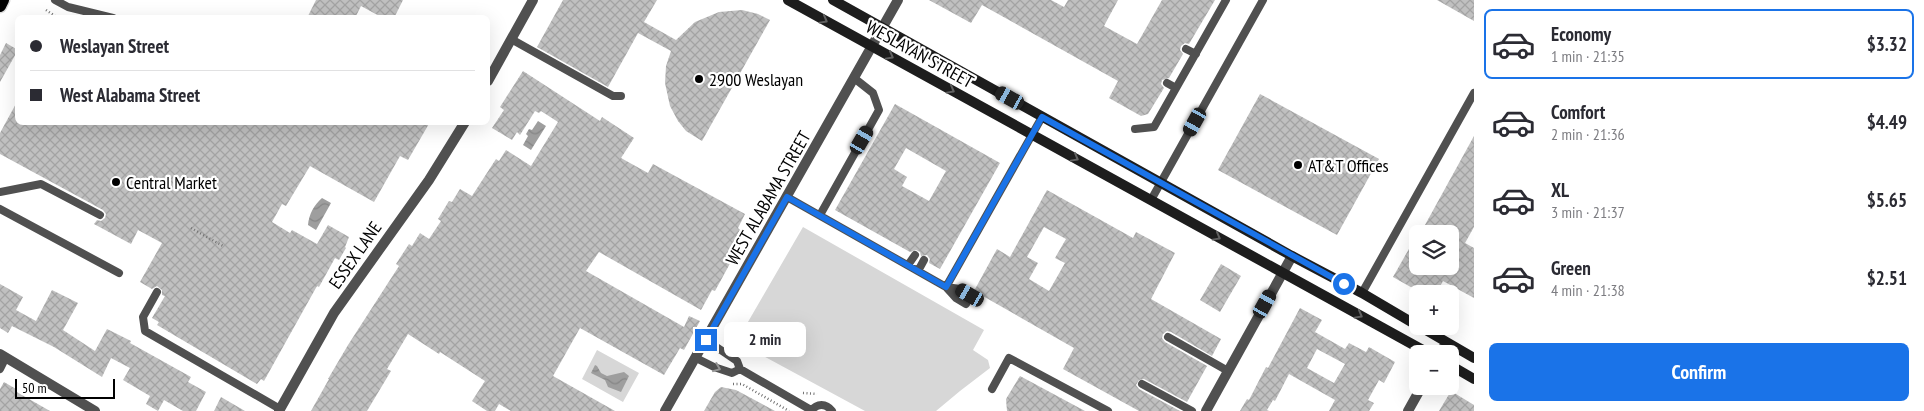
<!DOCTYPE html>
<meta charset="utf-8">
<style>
body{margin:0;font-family:"PT Sans Narrow",sans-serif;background:#f2f2f3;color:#2b2b33;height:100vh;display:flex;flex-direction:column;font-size:19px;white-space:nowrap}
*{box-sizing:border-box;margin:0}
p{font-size:16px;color:#7c7c81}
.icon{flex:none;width:28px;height:28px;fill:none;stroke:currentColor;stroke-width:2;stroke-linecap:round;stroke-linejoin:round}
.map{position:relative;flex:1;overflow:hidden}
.sheet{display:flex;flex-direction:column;background:#fff;width:450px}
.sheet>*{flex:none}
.banner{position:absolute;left:15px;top:15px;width:475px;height:110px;border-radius:8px;box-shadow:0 5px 20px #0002;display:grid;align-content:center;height:110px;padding:0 15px;background:#fff}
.controls{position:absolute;left:1409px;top:225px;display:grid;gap:10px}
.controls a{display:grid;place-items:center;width:50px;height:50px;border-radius:8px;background:#fff;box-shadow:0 5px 20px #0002;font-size:25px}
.scale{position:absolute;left:15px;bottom:12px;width:100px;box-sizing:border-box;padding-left:5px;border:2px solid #000;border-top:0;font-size:14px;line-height:18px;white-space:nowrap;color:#000;-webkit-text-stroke:4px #fff;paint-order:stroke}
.end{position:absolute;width:22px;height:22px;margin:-11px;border:6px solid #1a73e8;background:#fff;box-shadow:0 0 0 2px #fff}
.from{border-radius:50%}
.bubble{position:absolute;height:35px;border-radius:8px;background:#fff;box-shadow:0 5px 20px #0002;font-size:16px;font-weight:700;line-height:35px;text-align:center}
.car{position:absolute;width:15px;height:30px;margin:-15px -8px;border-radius:6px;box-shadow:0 0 4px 1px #0007;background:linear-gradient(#222 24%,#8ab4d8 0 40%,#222 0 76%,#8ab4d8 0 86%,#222 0)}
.banner b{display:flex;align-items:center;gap:18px;height:48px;font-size:19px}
.banner b+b{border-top:1px solid #e1e1e2}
.banner i{width:12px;height:12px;background:#2b2b33}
ul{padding:9px 0 0;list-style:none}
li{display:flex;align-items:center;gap:15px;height:70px;margin:0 10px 8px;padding:0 5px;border:2px solid transparent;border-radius:8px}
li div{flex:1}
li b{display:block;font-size:19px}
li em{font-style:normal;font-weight:700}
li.on{border-color:#1a73e8}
li>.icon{width:45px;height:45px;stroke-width:1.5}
.button{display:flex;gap:10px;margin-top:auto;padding:10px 15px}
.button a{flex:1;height:58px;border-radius:8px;background:#1a73e8;color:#fff;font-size:20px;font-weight:700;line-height:58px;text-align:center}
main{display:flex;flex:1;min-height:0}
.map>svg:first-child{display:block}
.park{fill:#d7d7d7}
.water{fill:url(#water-waves)}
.building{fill:url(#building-cross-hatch);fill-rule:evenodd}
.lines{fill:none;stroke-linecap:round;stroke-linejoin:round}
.primary-casing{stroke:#dbdbdb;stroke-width:15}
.path{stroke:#727272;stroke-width:2.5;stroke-dasharray:1 2.5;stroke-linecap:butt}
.service{stroke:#505050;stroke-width:8}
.minor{stroke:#505050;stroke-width:10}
.tertiary{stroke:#505050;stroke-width:10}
.secondary{stroke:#1d1d1d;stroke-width:10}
.primary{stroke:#000;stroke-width:12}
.oneway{stroke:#616161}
.oneway2{stroke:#969696}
.route{stroke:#1a73e8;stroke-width:6}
.poi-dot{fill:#000;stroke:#fff;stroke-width:2}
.labels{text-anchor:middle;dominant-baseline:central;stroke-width:4.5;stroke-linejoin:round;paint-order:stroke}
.street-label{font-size:18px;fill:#000;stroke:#fff}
.poi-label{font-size:18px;fill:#000;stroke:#fff;text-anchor:start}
</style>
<main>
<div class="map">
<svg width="1474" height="411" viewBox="0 0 1474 411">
<defs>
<pattern id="water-waves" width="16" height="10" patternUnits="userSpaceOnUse" patternTransform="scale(1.25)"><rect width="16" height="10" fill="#9e9e9e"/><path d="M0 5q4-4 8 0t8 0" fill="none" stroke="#868686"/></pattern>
<pattern id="building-cross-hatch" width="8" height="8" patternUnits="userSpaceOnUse" patternTransform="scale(1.25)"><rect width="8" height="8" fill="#c0c0c0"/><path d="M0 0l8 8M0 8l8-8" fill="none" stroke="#a3a3a3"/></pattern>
</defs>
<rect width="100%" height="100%" fill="#fff"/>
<path class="park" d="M803,227L984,330L973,350L988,360L990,368L960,391L936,411H865L745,346L741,334Z
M597,350L639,373L623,402L582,379Z"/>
<path class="water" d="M538,121L546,126L531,150L523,145L528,136L526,134L529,129L532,130Z
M322,198L331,203L316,230L308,225C309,214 314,205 322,198Z
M595,365L597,366L601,373L607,376L624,372L629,376L621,392L608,387L605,380L591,373Z"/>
<path class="building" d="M316,0H403L394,18H383L361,6L355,18H307Z
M563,0H657L644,22L676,40L695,22L719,12L742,10L758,14L770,20L702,141L686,131L678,121L670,106L665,83L666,66L671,51L638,33L608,87L537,47Z
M929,0H1051L1064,7L1068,0H1118L1104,26L1137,44L1162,0H1215L1189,44L1185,43L1181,46L1180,50L1183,54L1169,78L1162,80L1161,84L1164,88L1148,114L1141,116L1109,98L1118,81L982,5L971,23Z
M1437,0H1474V21Z
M6,43L18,50L0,82V55Z
M523,71L600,121L602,117L634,138L621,158L648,173L653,164L745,214L738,228L740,230L727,254L733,258L715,291L712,290L701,310L599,252L586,271L684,327L689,316L700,321L684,350L680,348L664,375L580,328L553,376L615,411H511L499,404L495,411H487L472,401L485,381L440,352L439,354L408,334L387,369L391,371L367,411H311L329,379H328L348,345L399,266L396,264L409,244L412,246L420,233L429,239L441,221L438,219L449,201L452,202L460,189L472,196L496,159L499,161L506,150L531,166L558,122L541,111L539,113L535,111L520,135L517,132L512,140L492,128L504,110L500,107Z
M1260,94L1379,159L1337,235L1218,170Z
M18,100V122H430L408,160L400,156L374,202L310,166L286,206L282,204L272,222L290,233L292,230L317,244L328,225L349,237L345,247L346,248L339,260L335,258L319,287L317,286L264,381L261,379L257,384L157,325L159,322L152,318L165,296L162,295V290L157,286L152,289L140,282L162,243L138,230L131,244L94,224L97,220L101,221L105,218L106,214L103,210L0,154V133Z
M895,104L1000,163L940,269L929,263L930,259L927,255L921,256L920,252L916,250L910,252L835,210ZM906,148L946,171L929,201L902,186L907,177L894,169Z
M1474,136V227L1465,243L1474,248V298L1443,281L1436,294H1423L1393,277L1418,233V266H1450V234H1420Z
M1047,190L1133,238L1136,232L1175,253L1151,299L1221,339L1212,356L1171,332L1167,331L1163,334L1162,338L1165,342L1207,366L1187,402L1144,379L1139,380L1136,385L1139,389L1180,411H1139L1063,369L1074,348L974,291L997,249L1010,257ZM1044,227L1066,239L1055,258L1065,263L1049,291L1029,279L1038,263L1027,257Z
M1221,264L1241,276L1220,312L1200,300Z
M0,284L23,297L16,310L36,321L52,290L78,303L63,330L95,351L107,329L131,341L130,343L191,377L188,382L206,392L196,411H183L164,400L158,411L146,404L150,396L123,380L130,368L111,358L102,377L54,347L12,326L8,333L0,328Z
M1300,308L1322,320L1315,332L1345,349L1349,343L1366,352L1369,347L1395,362L1384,383L1379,380L1368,400L1374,403L1369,411H1329L1335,400L1289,374L1275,401L1273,400L1267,410L1269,411H1240L1247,399L1249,400L1266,367L1268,368ZM1317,349L1345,364L1334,383L1307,368Z
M1020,376L1085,411H1007L1006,399Z
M4,382L16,389L15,391L50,411H0V389Z
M721,387L736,390L775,411H704L715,392Z
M1451,391L1474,405V411H1439Z
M221,397L245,411H214Z"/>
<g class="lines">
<g class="primary-casing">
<path id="primary" d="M0,6L3,0"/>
</g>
<path class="path" d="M46,10L58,18
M191,228L223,246
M733,384H742L789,411
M803,393L817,394"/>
<path class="service" d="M55,0L68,7L113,18
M511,39L613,96H621
M1186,49L1196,54
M1167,83L1176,88
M1135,129L1154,127L1226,0
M0,192L41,184L100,215
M787,197L946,287L960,289L970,295
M1151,200L1263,0
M0,209L119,273
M820,215L879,110L873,93L854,78
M908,265L915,255
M918,271L924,260
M946,287L1042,117
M946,287L956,298L966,304
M157,292L143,317L145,331L280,409
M1362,293L1474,93
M1168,337L1228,371
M706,340L737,361L740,369L811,410
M696,358L714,367L732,373L740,369
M0,369L6,357
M1142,384L1192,411
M992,389L1009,358L1108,411
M811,411C817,403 826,403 832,411"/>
<path class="minor" d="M488,81L533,0
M1440,354L1446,343
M279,411L334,313L429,180L465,122
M1206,411L1292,256
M1408,411L1422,386"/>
<path class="tertiary" d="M0,354L95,411
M665,411L898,0"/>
<path class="secondary" d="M788,0L1430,354
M833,0L1292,256L1362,293L1418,326
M1419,326L1474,358
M1450,365L1474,379"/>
<use href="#primary" class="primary"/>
</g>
<defs><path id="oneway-chevron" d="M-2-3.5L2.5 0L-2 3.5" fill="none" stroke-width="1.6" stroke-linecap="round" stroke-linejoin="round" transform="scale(1.25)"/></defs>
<g class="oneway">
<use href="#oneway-chevron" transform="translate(824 20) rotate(29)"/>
<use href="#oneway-chevron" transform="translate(890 56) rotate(29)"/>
<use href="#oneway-chevron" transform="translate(951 90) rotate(29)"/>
<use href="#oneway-chevron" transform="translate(1075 158) rotate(29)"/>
<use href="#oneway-chevron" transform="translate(1217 237) rotate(29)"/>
<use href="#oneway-chevron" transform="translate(1359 315) rotate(29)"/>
</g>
<use class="oneway2" href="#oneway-chevron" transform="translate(717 368) rotate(22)"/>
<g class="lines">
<path class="route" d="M706,340L787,197L946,287L1042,117L1344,284"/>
</g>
<g class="poi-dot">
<circle cx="699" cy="79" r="5"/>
<circle cx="1298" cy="165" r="5"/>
<circle cx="116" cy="182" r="5"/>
</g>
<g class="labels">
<g class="street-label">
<text transform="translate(920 54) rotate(29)">WESLAYAN STREET</text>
<text transform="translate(768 198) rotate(-60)">WEST ALABAMA STREET</text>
<text transform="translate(355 255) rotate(-55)">ESSEX LANE</text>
</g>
<g class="poi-label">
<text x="709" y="79">2900 Weslayan</text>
<text x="1308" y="165">AT&amp;T Offices</text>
<text x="126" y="182">Central Market</text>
</g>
</g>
</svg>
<div class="controls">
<a><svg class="icon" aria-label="layers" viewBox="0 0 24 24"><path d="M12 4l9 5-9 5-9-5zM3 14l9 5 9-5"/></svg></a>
<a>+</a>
<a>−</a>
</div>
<div class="scale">50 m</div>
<i class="end from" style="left:1344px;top:284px"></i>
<i class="end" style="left:706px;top:340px"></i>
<div class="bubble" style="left:724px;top:322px;width:82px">2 min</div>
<i class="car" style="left:1010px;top:98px;rotate:299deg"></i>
<i class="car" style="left:1195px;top:122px;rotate:209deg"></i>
<i class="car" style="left:862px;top:140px;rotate:30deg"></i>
<i class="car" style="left:970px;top:295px;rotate:300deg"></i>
<i class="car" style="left:1265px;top:304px;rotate:29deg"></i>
<div class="banner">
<b><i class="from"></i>Weslayan Street</b>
<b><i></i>West Alabama Street</b>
</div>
</div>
<section class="sheet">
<ul>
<li class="on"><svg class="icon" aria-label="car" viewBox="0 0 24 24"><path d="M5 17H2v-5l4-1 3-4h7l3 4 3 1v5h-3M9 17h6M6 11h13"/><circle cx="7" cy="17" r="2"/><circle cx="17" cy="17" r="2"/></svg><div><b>Economy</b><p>1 min · 21:35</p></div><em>$3.32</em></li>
<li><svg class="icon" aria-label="car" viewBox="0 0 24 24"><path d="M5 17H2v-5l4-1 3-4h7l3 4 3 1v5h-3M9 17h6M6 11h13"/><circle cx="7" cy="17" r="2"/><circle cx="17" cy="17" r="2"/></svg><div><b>Comfort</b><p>2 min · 21:36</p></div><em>$4.49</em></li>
<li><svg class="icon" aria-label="car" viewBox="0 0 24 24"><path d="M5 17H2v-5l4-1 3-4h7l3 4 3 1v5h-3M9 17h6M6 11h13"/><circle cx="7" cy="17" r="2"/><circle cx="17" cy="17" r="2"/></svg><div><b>XL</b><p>3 min · 21:37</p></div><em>$5.65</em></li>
<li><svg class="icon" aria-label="car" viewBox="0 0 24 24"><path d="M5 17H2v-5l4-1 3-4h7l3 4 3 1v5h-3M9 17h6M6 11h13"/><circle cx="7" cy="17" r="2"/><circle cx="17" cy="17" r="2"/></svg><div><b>Green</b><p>4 min · 21:38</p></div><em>$2.51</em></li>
</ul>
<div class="button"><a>Confirm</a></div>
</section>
</main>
